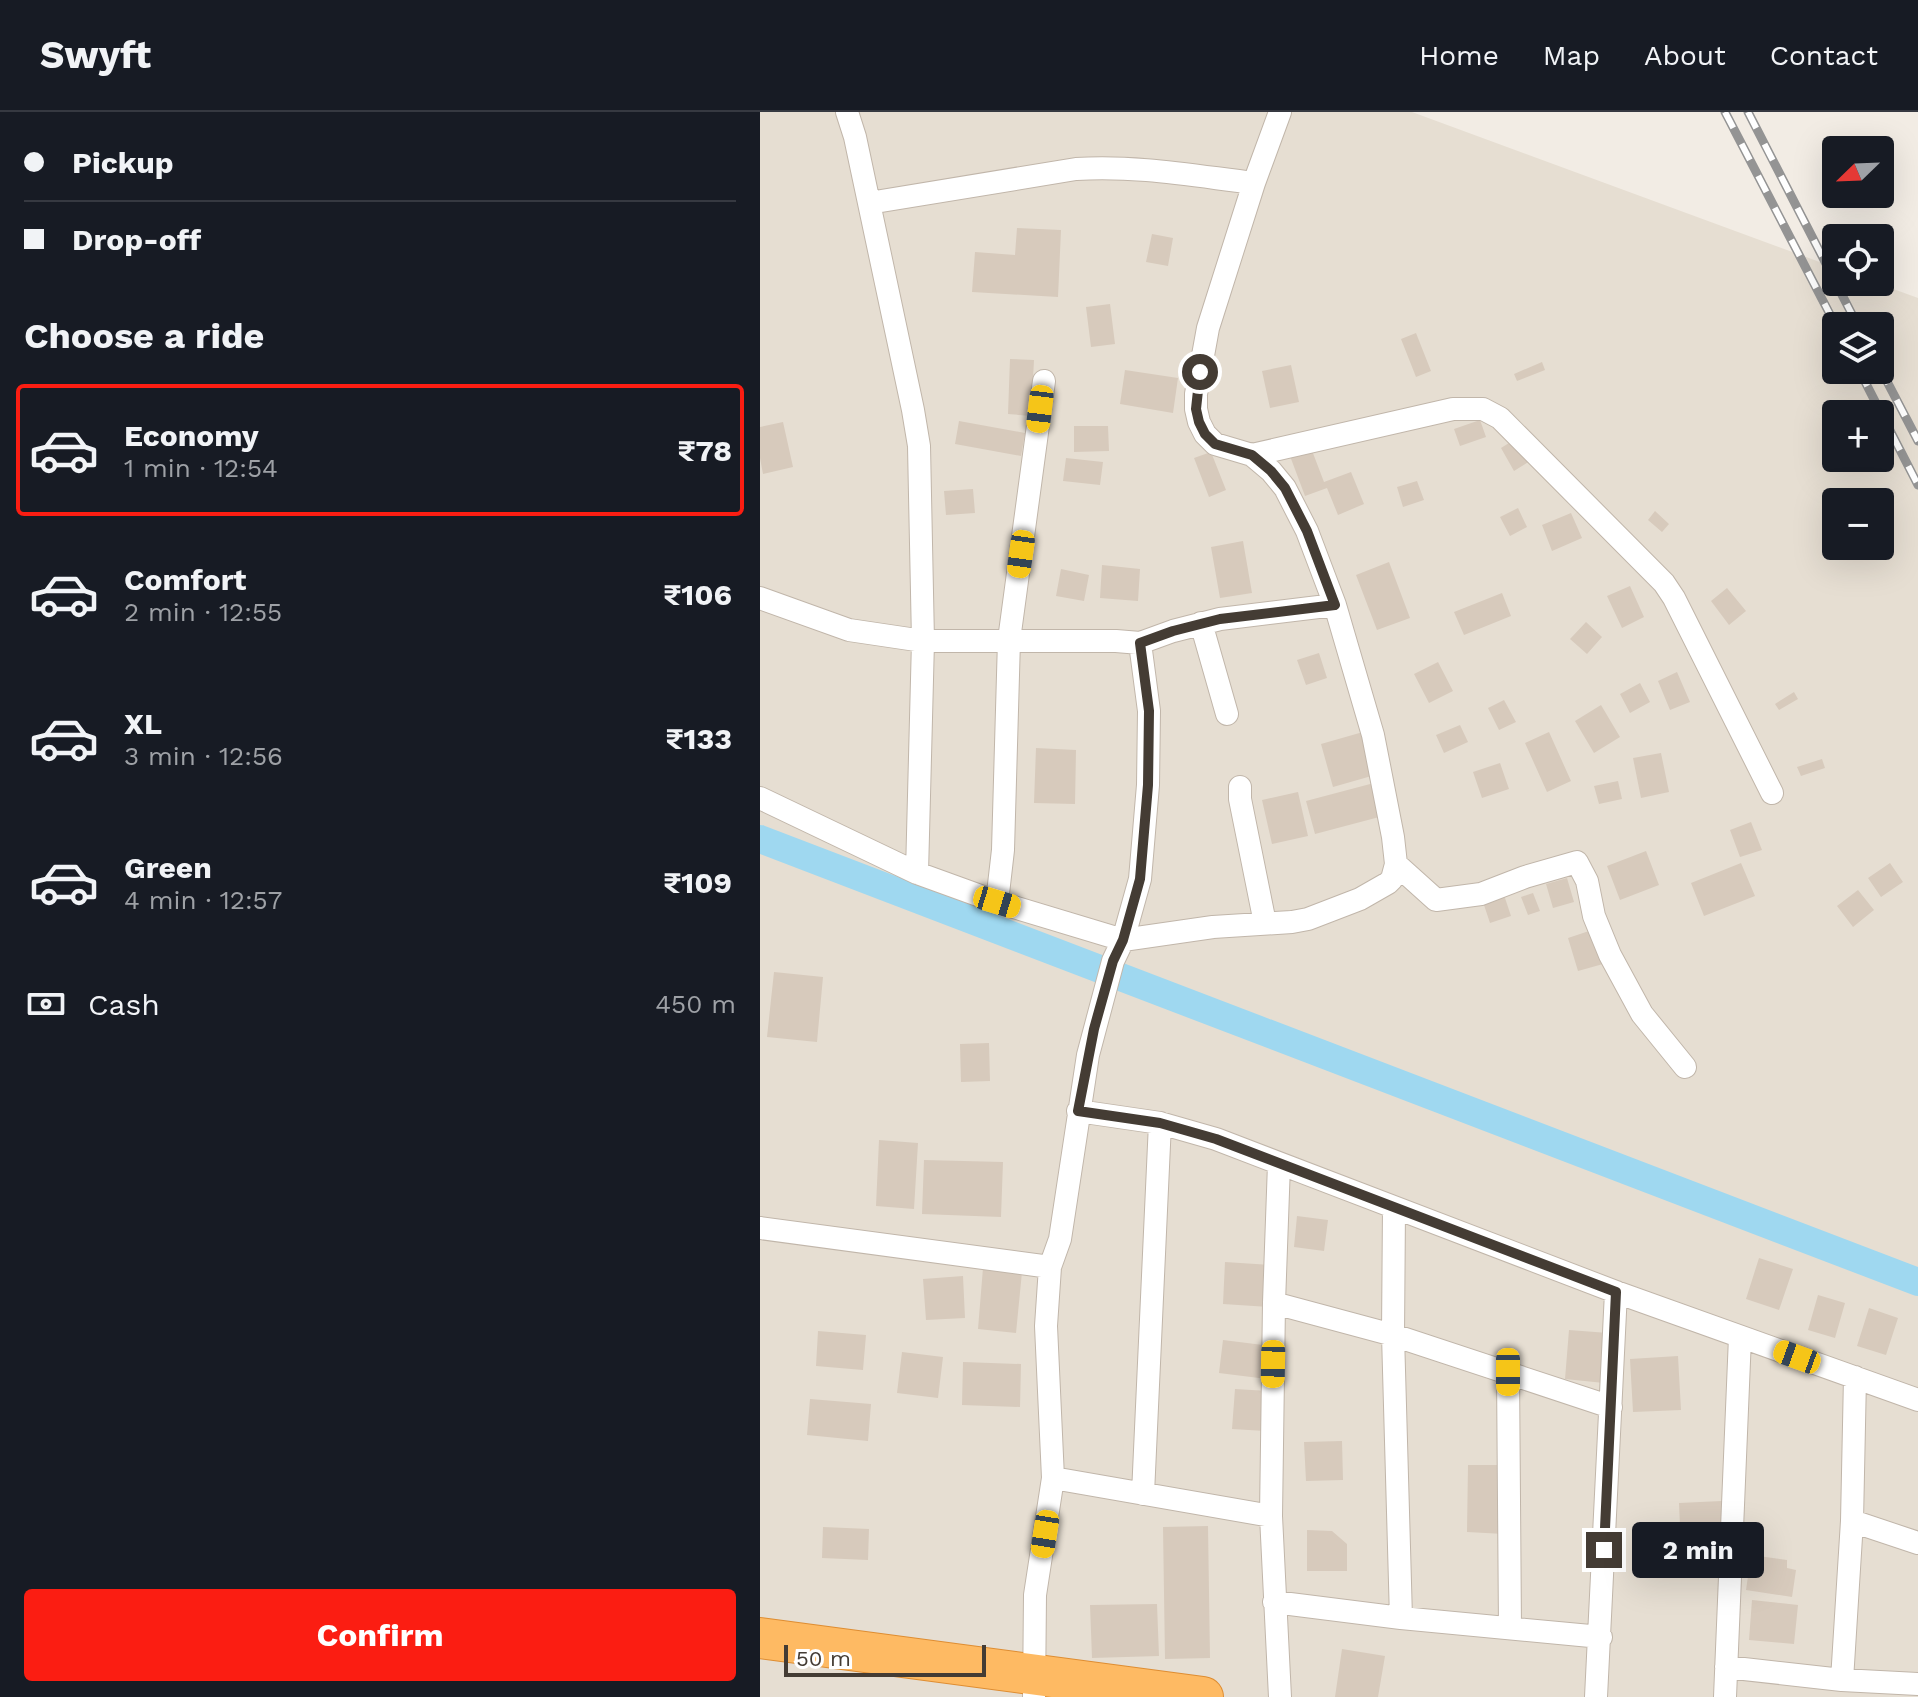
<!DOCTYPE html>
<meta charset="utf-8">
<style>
body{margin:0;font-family:"Work Sans",sans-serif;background:#242831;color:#f1f3f6;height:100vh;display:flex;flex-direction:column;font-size:30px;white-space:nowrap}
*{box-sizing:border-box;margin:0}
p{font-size:26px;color:#9ea1a6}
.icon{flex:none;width:44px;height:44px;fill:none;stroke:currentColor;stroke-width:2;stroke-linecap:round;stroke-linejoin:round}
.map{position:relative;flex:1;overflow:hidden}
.panel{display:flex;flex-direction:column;background:#171b24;width:760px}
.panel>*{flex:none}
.hud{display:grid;align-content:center;height:176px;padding:0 24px;background:#171b24}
.needle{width:52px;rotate:247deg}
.controls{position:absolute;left:1062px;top:24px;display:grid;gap:16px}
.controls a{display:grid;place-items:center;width:72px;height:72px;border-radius:8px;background:#171b24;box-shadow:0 8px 32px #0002;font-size:40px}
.scale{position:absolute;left:24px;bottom:20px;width:202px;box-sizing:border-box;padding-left:8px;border:4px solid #443c34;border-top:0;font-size:22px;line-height:28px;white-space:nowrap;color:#443c34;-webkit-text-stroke:6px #fff;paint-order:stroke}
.end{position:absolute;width:36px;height:36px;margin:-18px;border:10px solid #443c34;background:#fff;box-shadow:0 0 0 4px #fff}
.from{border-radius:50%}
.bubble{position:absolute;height:56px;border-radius:8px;background:#171b24;box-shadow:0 8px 32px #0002;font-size:26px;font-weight:700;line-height:56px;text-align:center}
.car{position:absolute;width:24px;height:48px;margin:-24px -12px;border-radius:10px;box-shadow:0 0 6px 2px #0007;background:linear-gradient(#f5c518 24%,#345 0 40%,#f5c518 0 76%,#345 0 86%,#f5c518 0)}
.hud b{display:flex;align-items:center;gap:28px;height:76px;font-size:30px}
.hud b+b{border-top:2px solid #363941}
.hud i{width:20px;height:20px;background:#f1f3f6}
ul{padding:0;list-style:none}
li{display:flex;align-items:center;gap:24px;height:132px;margin:0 16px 12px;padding:0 8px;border:4px solid transparent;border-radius:8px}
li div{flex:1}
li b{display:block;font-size:30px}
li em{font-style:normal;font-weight:700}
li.current{border-color:#fb1d12}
li>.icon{width:72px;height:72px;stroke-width:1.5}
h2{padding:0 24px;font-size:36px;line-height:96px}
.pay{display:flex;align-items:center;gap:20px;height:88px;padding:0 24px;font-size:30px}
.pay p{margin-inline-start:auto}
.primary-button{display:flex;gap:16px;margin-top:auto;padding:16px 24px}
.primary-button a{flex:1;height:92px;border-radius:8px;background:#fb1d12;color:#fff;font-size:32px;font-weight:700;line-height:92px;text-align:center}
header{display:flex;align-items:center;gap:48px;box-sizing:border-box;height:112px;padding:0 40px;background:#171b24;border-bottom:2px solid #363941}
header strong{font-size:38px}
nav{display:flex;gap:44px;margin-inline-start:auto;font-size:28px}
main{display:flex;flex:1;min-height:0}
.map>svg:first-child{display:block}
.residential{fill:#e6ded2;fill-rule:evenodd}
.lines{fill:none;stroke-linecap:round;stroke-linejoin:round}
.canal{stroke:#9fd8f0;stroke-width:28}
.building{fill:#d7cabc}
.street-casing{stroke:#c1b6aa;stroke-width:24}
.highway-casing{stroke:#de8d32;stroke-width:42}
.street{stroke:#fff;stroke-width:22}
.highway{stroke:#feba63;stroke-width:40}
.rail-casing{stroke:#949494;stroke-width:9}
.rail{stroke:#fff;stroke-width:6;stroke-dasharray:18;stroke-linecap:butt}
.route{stroke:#443c34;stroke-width:10}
</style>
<header>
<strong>Swyft</strong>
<nav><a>Home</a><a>Map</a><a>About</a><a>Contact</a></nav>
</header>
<main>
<section class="panel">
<div class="hud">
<b><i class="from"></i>Pickup</b>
<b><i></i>Drop-off</b>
</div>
<h2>Choose a ride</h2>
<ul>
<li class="current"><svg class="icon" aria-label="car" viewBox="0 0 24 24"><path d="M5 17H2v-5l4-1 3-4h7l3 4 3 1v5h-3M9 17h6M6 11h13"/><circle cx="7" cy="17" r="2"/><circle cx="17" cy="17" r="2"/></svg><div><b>Economy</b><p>1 min · 12:54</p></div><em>₹78</em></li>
<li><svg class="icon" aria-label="car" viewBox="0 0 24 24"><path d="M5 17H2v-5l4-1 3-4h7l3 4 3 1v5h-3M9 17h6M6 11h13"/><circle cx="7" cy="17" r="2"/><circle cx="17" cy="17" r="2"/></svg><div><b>Comfort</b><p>2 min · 12:55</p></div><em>₹106</em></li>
<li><svg class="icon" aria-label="car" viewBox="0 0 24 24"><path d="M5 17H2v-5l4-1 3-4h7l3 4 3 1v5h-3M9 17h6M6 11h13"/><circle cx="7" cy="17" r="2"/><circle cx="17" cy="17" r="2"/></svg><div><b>XL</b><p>3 min · 12:56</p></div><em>₹133</em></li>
<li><svg class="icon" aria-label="car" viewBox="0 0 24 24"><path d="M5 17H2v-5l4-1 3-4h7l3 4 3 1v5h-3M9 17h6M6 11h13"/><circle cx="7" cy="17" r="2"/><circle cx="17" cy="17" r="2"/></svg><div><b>Green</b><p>4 min · 12:57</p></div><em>₹109</em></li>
</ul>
<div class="pay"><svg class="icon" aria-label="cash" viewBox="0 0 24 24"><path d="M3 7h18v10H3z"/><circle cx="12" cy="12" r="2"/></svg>Cash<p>450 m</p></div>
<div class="primary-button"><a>Confirm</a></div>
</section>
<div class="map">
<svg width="1158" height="1585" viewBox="0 0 1158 1585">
<rect width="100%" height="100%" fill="#f2ece4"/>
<path class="residential" d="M0,0H652L1076,156V170H1114L1158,186V1585H0ZM1076,214H1120V258H1076ZM1076,302H1120V346H1076ZM1076,390H1120V434H1076Z"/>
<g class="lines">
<path class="canal" d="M0,727L1158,1170"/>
</g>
<path class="building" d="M257,116L301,118L298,185L212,180L215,140L255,143Z
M392,122L413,126L408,154L386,150Z
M350,192L355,232L331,235L326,195Z
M656,221L671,259L656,265L641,227Z
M250,247L274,248L271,304L248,302Z
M782,250L785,258L757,269L754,262Z
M531,253L539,290L510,296L502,259Z
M365,258L418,266L413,301L360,292Z
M720,308L726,325L700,334L694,317Z
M199,309L265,321L261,344L195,332Z
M23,310L33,355L3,362L0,346V315Z
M314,314H348L349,339L314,340Z
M757,326L770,349L754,359L741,336Z
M551,336L564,370L591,360L604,392L578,403L567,376L545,384L530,344Z
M451,340L466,378L449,385L434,346Z
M306,346L343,350L340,373L303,369Z
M657,369L664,388L643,395L637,375Z
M213,377L215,401L186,403L184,379Z
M758,396L767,415L750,424L740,405Z
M895,399L909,412L902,420L888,408Z
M811,401L822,426L792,439L782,413Z
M483,429L492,481L460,486L451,435Z
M629,450L650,506L617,518L596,463Z
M342,453L380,457L378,489L340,486Z
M301,457L329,463L324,489L296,484Z
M870,474L884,505L862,516L847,484Z
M967,476L986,499L969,513L951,489Z
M742,481L751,504L704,523L694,500Z
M826,510L842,525L827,542L810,527Z
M559,541L567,566L546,573L537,548Z
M678,550L693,579L669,591L654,562Z
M917,560L930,590L910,598L898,569Z
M880,571L890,590L870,601L860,582Z
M1034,580L1038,587L1019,598L1015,592Z
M744,588L756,610L739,618L728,596Z
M841,593L860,625L834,641L815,609Z
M700,613L708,630L684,641L676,623Z
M603,620L615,663L573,675L561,632Z
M789,620L811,669L787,680L765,631Z
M276,636L316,638L315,692L274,691Z
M901,641L909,680L881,686L873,646Z
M1062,647L1065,656L1041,664L1037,655Z
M740,651L749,677L722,686L713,660Z
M858,669L862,687L839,692L834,674Z
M614,671L623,704L555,722L546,689Z
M538,680L548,724L512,732L502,688Z
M991,710L1002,738L980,745L970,718Z
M886,739L899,773L860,788L847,754Z
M981,751L995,784L944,804L931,771Z
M1130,751L1143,770L1121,785L1108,766Z
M807,766L814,790L793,796L786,772Z
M1098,778L1114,798L1093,815L1077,794Z
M773,781L780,799L768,803L761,785Z
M744,783L751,804L730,811L723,790Z
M832,818L843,852L818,859L808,826Z
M14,860L63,865L57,930L7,925Z
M229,931L230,969L201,970L200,932Z
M119,1028L158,1031L154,1097L116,1094Z
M164,1048L243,1050L241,1105L162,1102Z
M537,1104L568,1108L564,1139L534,1135Z
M999,1146L1033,1157L1019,1198L986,1187Z
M465,1150L511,1153L509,1195L463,1192Z
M223,1156L262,1160L256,1221L218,1217Z
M203,1164L205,1206L166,1208L163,1167Z
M1058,1183L1085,1191L1075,1226L1048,1218Z
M1109,1196L1138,1206L1126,1243L1097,1234Z
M809,1218L848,1221L844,1271L805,1267Z
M58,1219L106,1223L103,1258L56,1254Z
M463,1228L511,1234L507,1267L459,1261Z
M142,1240L183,1245L178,1286L137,1281Z
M918,1244L921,1298L873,1300L870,1247Z
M203,1250L261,1252L260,1295L202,1293Z
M475,1277L508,1279L506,1319L472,1317Z
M50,1287L111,1292L108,1329L47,1323Z
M582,1329L583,1368L546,1369L544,1330Z
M708,1353H745L744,1422L707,1420Z
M962,1389L963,1434L931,1435V1414H920L919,1391Z
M448,1414L450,1546L405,1547L403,1415Z
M63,1415L109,1417L108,1448L62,1446Z
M547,1418L572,1419L587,1432V1459H547Z
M991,1443L1027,1448V1456L1036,1458L1032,1485L986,1478Z
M992,1488L1038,1493L1034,1532L989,1528Z
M397,1492L399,1544L332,1546L330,1493Z
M582,1537L625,1544L618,1585H575Z"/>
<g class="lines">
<g class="street-casing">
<path id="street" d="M87,0L95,25L109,91L153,298L159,334L163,529L157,761
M109,91L316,57C376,53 435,64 494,71
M492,343L693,297H723L740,306L904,471L914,486L1012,681
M0,486L89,518L163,529H356L380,531L389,599L388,673L380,767L363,828L353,849L328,943L300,1127L290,1155L286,1214L293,1366L275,1483L274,1585
M441,511L467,602
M380,531L413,519L460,507L575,493
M480,675V687L505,811
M0,686L157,761L237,790L363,828L453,815L532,810L548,807L600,787L628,771L632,767L636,752L633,725L613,623L575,493L547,419L525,376L511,359L492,343L455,332L445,322L439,310L436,297V282L448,216L494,71L520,0
M636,752L676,788L721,782L765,765L817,750L827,769L834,804L850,843L882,902L925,955
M237,790L243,738L249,528L284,269
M318,999L400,1011L456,1027L856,1180L1158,1288
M519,1052L514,1191L511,1404L520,1585
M634,1096L633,1223L641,1506
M0,1116L290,1155
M514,1191L633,1223L851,1295
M748,1260L750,1516
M293,1366L511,1404
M383,1382L400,1011
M1092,1409L1158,1431
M514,1490L641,1506L841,1525
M966,1555L1082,1568L1158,1572
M1082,1568L1092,1409L1095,1265
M836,1585L856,1180
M965,1585L980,1225"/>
</g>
<g class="highway-casing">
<path id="highway" d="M0,1526L443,1585"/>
</g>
<use href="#street" class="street"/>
<use href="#highway" class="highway"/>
<g class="rail-casing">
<path id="rail" d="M965,0L1076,214
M988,0L1098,214
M1120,256L1158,329
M1099,258L1158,373"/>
</g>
<use href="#rail" class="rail"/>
</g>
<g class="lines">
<path class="route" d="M440,260L436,297L439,310L445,322L455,332L492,343L511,359L525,376L547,419L575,493L460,507L413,519L380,531L389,599L388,673L380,767L363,828L353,849L334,917L318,999L400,1011L456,1027L856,1180L844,1438"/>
</g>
</svg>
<div class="controls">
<a><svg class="needle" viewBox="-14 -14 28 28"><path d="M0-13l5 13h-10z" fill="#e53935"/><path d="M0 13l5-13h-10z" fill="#9ea1a6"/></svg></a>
<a><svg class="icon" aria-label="locate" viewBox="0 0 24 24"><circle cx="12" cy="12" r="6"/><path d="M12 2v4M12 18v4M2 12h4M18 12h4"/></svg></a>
<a><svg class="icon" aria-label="layers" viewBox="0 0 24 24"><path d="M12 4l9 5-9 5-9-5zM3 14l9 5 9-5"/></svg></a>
<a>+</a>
<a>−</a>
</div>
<div class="scale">50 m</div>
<i class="end from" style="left:440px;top:260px"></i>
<i class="end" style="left:844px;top:1438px"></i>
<div class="bubble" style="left:872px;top:1410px;width:132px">2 min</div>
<i class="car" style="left:280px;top:297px;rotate:187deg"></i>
<i class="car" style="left:261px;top:442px;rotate:188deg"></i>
<i class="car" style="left:237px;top:790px;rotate:107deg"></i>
<i class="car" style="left:1037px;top:1245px;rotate:290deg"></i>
<i class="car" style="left:513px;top:1252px;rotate:181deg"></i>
<i class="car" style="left:748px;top:1260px;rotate:180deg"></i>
<i class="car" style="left:285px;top:1422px;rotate:189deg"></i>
</div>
</main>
